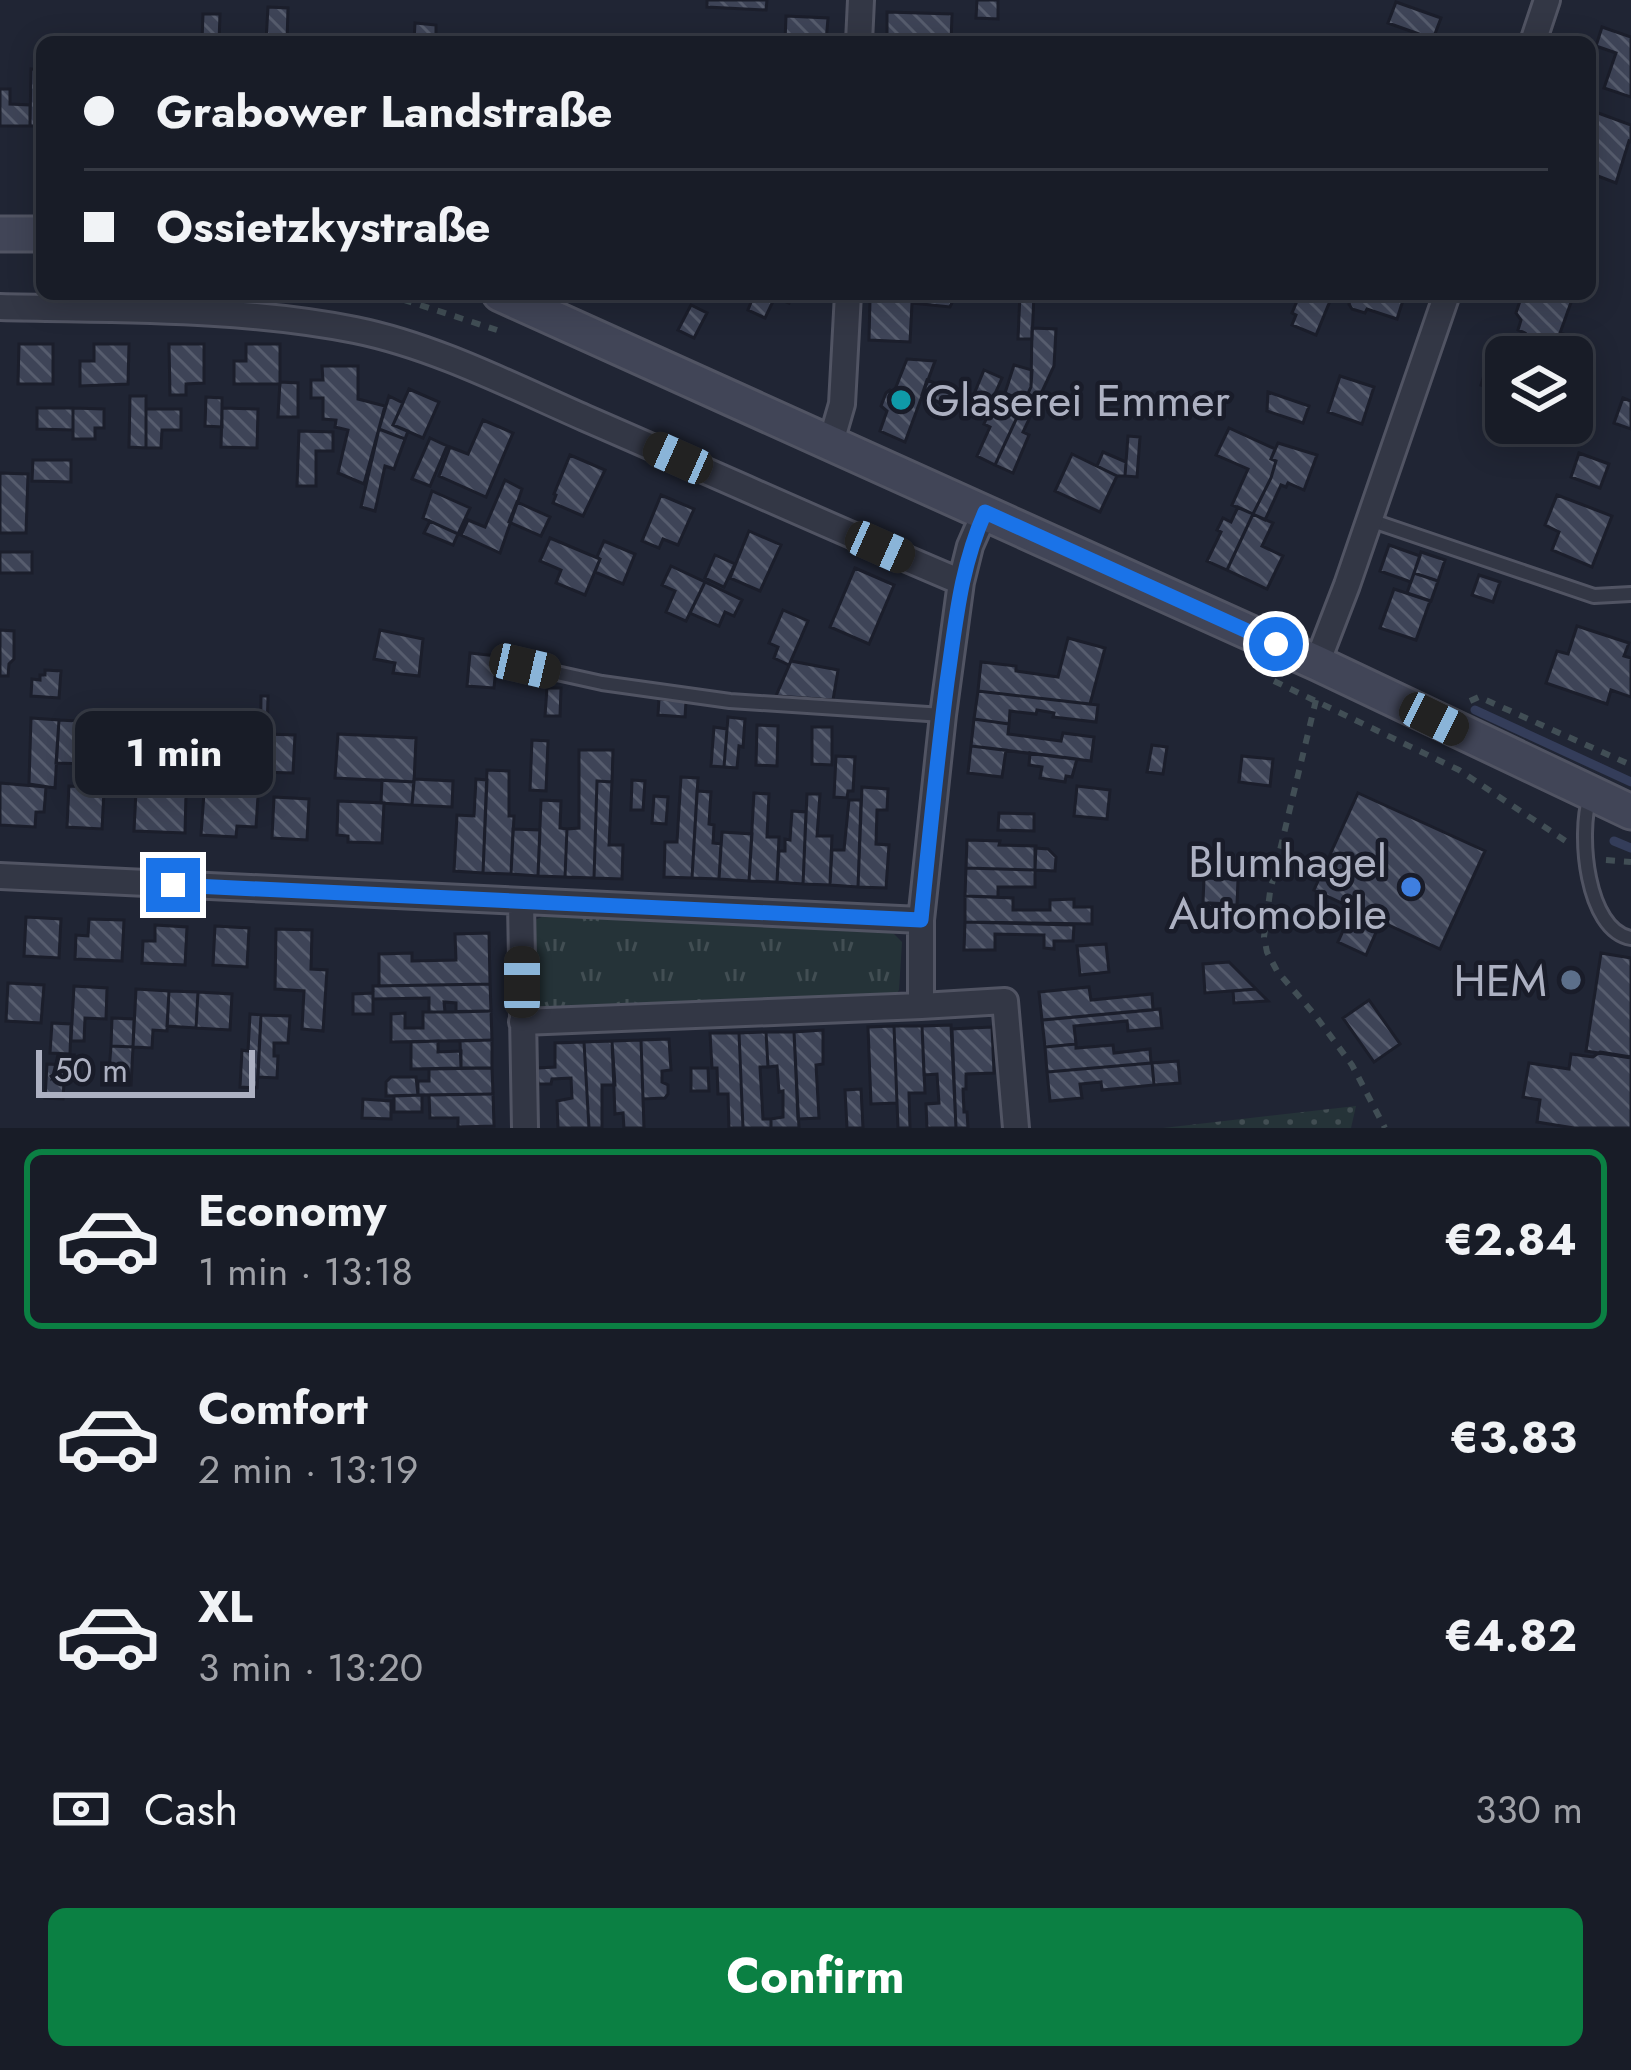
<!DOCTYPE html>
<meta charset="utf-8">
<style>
body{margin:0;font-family:Jost,sans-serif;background:#252933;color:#f1f3f6;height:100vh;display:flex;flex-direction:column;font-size:45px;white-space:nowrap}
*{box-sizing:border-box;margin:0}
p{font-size:39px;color:#9fa1a7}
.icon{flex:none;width:66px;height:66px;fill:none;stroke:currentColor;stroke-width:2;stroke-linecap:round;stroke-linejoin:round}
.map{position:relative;height:1128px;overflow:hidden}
.drawer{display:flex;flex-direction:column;background:#181c27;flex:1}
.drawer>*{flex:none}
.hud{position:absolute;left:36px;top:36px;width:1560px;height:264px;border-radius:18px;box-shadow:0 6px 30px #0003,0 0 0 3px #363a44;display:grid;align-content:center;height:264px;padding:0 48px;background:#181c27}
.buttons{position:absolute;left:1485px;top:336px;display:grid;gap:24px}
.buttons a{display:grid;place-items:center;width:108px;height:108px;border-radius:18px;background:#181c27;box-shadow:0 6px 30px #0003,0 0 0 3px #363a44;font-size:60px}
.scale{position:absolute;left:36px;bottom:30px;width:219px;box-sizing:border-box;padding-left:12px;border:6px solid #adb1c2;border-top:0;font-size:33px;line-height:42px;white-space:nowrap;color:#adb1c2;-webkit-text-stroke:9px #191c29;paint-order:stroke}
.end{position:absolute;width:54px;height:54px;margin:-27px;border:15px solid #1a73e8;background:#fff;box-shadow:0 0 0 6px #fff}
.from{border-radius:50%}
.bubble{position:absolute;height:84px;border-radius:18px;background:#181c27;box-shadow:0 6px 30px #0003,0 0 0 3px #363a44;font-size:39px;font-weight:700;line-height:84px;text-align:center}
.car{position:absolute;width:36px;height:72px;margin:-36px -18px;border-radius:15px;box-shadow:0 0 9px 3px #0007;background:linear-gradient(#222 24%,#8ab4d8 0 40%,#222 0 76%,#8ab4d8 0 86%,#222 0)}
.hud b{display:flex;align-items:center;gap:42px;height:114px;font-size:45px}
.hud b+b{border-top:3px solid #363a44}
.hud i{width:30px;height:30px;background:#f1f3f6}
ul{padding:21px 0 0;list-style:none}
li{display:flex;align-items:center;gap:36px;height:180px;margin:0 24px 18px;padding:0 24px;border:6px solid transparent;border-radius:18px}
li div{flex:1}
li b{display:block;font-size:45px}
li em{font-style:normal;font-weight:700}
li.selected{border-color:#0b8043}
li>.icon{width:108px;height:108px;stroke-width:1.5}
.pay{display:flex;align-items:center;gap:30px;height:132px;padding:0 48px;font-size:45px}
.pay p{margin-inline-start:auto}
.action{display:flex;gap:24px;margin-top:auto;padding:24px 48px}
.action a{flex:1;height:138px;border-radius:18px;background:#0b8043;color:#fff;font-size:48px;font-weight:700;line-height:138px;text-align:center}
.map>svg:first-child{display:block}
.park{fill:url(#park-tufts)}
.garden{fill:url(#garden-dots)}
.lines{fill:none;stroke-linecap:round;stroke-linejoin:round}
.stream{stroke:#343d5a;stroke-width:9}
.building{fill:url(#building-back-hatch);stroke:#1b1e2b;stroke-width:3}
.lane-casing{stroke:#515463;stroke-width:18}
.street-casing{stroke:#515463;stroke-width:30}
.secondary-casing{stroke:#515463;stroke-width:39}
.path{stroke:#414e55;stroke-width:6;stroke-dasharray:9 9;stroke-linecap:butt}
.lane{stroke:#333745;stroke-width:12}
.street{stroke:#333745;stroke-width:24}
.secondary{stroke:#414557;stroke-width:33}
.route{stroke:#1a73e8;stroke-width:15}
.culture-dot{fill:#0f9aa8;stroke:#191c29;stroke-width:4.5}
.shop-dot{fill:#3f7fe0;stroke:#191c29;stroke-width:4.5}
.service-dot{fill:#5c6f8a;stroke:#191c29;stroke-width:4.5}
.labels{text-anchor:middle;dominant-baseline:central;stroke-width:9;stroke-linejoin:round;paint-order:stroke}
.poi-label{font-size:45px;fill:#adb1c2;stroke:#191c29;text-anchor:end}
</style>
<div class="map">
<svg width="1631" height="1128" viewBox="0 0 1631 1128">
<defs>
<pattern id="park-tufts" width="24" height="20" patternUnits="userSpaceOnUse" patternTransform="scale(3)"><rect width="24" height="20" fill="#253338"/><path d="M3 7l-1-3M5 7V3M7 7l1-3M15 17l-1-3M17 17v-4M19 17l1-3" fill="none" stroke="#424e53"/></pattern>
<pattern id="garden-dots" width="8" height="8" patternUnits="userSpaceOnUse" patternTransform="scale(3)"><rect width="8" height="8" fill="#253338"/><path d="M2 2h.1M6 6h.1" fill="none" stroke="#424e53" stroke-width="1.8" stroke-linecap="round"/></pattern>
<pattern id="building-back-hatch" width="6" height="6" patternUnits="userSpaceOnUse" patternTransform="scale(3)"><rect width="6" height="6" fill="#3e4457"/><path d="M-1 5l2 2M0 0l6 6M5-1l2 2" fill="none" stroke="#575d6e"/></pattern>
</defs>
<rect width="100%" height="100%" fill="#202534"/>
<path class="park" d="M544,916L893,933L902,942L899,990L893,998L542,1010L535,1004L533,924L535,920Z"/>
<path class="garden" d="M1356,1106L1351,1128H1163Z"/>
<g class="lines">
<path class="stream" d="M1475,710L1631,782
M1614,841L1631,848"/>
</g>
<path class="building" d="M707,0H767L766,10L707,7Z
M977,0H998V19L976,18Z
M1396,2L1441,18L1433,39L1388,23Z
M268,7L288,8L287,42H266Z
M887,12L952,14L951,42H887Z
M203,14H220L219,42H202Z
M786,16L828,18L826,42H785Z
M415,23L436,25V42H414Z
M1602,27L1631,37V97L1604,88L1616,53L1596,46Z
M31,69L42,70V126H30Z
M0,89H10V104L30,105V126H0Z
M1590,110L1631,125V142L1629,141L1616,183L1590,173Z
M759,294H793L789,303L775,297L765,318L748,310L753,297L757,298Z
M888,294H956L950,307L912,303L910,342L869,340L870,300L887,301Z
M1020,294H1034L1032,339H1018Z
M1300,294L1332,296L1316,335L1292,325L1296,315L1292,313Z
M1353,294H1405L1397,319L1367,309L1365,313L1352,309L1349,304Z
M1512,294H1574L1560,333L1566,335L1561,352L1523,338L1525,333L1518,330L1521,320L1516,313L1521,298Z
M691,305L707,313L694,338L678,330Z
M1032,328L1056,329L1054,366L1023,432L1029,435L1013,473L995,465L1031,387Z
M19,344H53V384H18Z
M94,344H129L128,384L80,386V361H94Z
M169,344H204V383L186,384V395H170Z
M246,344H280V384H234V361H246Z
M907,359L935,361L905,442L880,431L887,411L881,406L886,393L890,390L894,392Z
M1488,363L1506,369V393L1481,385Z
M1014,365L1032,370L1031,387L995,465L977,456L990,427L984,424L992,406L1005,412L1012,396L1005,393Z
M322,366H358V399L385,406L364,484L338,473L348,430L335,427L336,420L323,419V398H311V380H323Z
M984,370L1002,378L989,407L972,399Z
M1340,376L1374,387L1362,424L1328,412Z
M927,380L956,392L950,407L922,395Z
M280,382L298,383V417H278Z
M409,389L439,402L423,438L393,425Z
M1268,392L1309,406L1303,423L1267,411Z
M130,396H146V448L129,447Z
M389,396L403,403L393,425L408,431L405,439L379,429Z
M206,397L222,398V427L205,426Z
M1623,398L1631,401V429L1614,423Z
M1506,403V423H1528L1523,439L1497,430Z
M37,408H73V430L37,429Z
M73,408L104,409V428H95V439H73Z
M222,408L258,409L257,448L221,447Z
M146,409H181V430H162L161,448H146Z
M483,420L513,433L486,497L439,476L450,447L468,454Z
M1229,428L1275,449L1271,459L1276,461L1271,478L1253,514L1232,505L1248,469L1216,455Z
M379,429L405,439L394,469L385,466L375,511L361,507Z
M299,431L333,432V451H316V486H297Z
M1128,436L1140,437L1137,477L1125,476Z
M430,438L447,446L430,486L412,479Z
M1278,443L1317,455L1304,490L1288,483L1286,487L1281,485L1265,520L1253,514L1271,478L1276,461L1271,459Z
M1103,452L1126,462L1125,476H1117L1097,466Z
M1579,453L1609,464L1600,488L1571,477Z
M1072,454L1117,476L1100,512L1055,491Z
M570,455L605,470L583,516L553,503L556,495L554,494Z
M33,460H71V482L32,481Z
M0,473L28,474L26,533H0Z
M505,480L522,489L500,553L461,535L468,520L485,527Z
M432,491L470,508L458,534L423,518Z
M661,495L694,509L678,545L663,539L659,548L642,541Z
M1557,495L1612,516L1592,567L1552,550L1559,532L1545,525Z
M517,502L550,517L541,536L509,522Z
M1238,507L1253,514L1227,570L1207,561L1221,532L1217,530L1223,518L1231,522Z
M1253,514L1273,523L1262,546L1283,556L1267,589L1227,570Z
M430,521L458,534L453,545L424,533Z
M749,531L781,545L760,591L730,578Z
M550,538L600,559L585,595L556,583L561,570L540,561Z
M604,541L635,554L623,584L595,572L600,559L597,557Z
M1389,545L1420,556L1411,582L1380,571Z
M0,552H32V573H0Z
M1421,552L1445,560L1438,581L1414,573Z
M715,555L735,564L724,587L705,578Z
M671,566L705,582L686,621L666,612L675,591L662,585Z
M855,568L894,585L869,644L830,627Z
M1414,573L1438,581L1431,601L1407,593Z
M1479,575L1500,582L1493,602L1472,595Z
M705,582L742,600L734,616L725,612L719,626L690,613Z
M1394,589L1430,601L1416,640L1380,628Z
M783,610L808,621L789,665L774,658L778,647L769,643Z
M1577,626L1629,643L1624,656L1631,658V697L1611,690L1607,704L1546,683L1557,651L1568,654Z
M0,630L14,631V659L9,664L8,676H0Z
M380,630L423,639L419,676L393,673L395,663L374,659Z
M1068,638L1105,648L1090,704L978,691L981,662L1016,666V671L1058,677Z
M470,653L497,656L494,688L467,686Z
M791,661L838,670L833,700L776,696Z
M45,670L61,671L59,698L31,696L32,679L40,680V675H45Z
M547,688H561L560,716H545Z
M978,691L1098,705L1096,722L1053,717L1054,713L1037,710L1036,714L1010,711L1009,724L974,719Z
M261,696H268L267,734L295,735L293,773L260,772Z
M659,699L686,701L685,717L658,715Z
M728,717L745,719L743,747L739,746L737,768L724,767Z
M31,718L59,720L55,788L29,784Z
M974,719L1009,724L1008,734L1061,741L1063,733L1094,737L1091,761L971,746Z
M59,720L77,721L76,745L89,746L88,764L56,763Z
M125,724L159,726L157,760L123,759Z
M757,725L778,726L777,766L756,765Z
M714,727L727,729L724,767L711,766Z
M812,727H832V765L812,764Z
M240,733L262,734L260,772L238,771Z
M338,734L416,738L414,782L335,778Z
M532,740L548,741L546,791L530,790Z
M1152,745L1167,747L1163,774L1147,772Z
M971,746L1006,750L1002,777L968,773Z
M108,747H124L122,791L104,790L102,829L67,827L69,786L101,788L102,761L107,762Z
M579,750H613L612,782L597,781L594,878L565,877L567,829L579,828Z
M1030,753L1077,759L1072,777L1066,776L1065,782L1040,778L1042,767L1029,765Z
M836,756L855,757L853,791H848L847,798L834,797Z
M1242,756L1273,759L1270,786L1239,782Z
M487,770L509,771V816H514L511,874L483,873Z
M681,777L698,778L692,878L664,877L665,842H677Z
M414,779L453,781L452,807L412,805Z
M476,779L487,780L483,873L454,871L457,815L474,816Z
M382,780L414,782L412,805L381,803Z
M632,780L645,781L643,810H631Z
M597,781L612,782L609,845H623L622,879L594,878Z
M0,783L46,787L44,812H36L35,827L0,825Z
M1077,786L1110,790L1107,819L1074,816Z
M862,787L888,789L887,810H877L876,844L889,845L886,888L858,887Z
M136,791L186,793L185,833L134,831Z
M697,791L711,792L709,824L714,825L713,843L721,844L719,879L692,878Z
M204,793L258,796L256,827L237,826L236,837L201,835Z
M754,793L769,794L767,837H779L777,882L749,881Z
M1358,793L1485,851L1440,949L1314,890Z
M807,794H820L817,836H832L830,885L803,884Z
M654,796L668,797L666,824L652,823Z
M274,797L309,799L307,840L272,838Z
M541,800L561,801L560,828L567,829L565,877L538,876Z
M849,800H861L858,887L830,885L832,850H844Z
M338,801L384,803L382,843L348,842V836L337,835Z
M792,811L806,812L803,884L777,882L779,851H785V839L790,840Z
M999,813L1034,814V831L998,830Z
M513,829L540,830L538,876L511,874Z
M722,832L752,834L749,881L719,879Z
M967,840L1000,841L999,845L1036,846L1035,870L966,868Z
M1035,848L1048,849L1056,857L1055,871L1035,870Z
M1205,864L1234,865V879L1204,878Z
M966,868L1035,870V887H998V897L965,896Z
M1204,878L1238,879L1237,905L1203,903Z
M965,896L1013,898V910H1050V900L1074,899V907H1092V924L965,922Z
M1209,903L1231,904V930H1208Z
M1353,909L1381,921L1366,955L1338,942Z
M26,917L61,919L59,958L24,956Z
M89,919L124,920L122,961L75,959L76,935L88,936Z
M965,922L1074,925L1073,941H1054V949L1044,948V935L995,934V950H964Z
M155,925L187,927L185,965L142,963L143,941H155Z
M215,926L249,928L247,967L213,965Z
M276,929L312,930L311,969L327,970L323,1031L302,1029L304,991L275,989Z
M489,933L490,984L379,986V954L412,953V961L456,960L455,934Z
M1106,944L1109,972L1080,975L1077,946Z
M1601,953L1631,958V1058L1586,1051Z
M1229,962L1256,989L1205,993L1203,964Z
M8,983L44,985L41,1023L6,1021Z
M490,984L491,1011L456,1012V1003L444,1002L445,1012H429V998L373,999V986Z
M74,986L107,988L106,1019L85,1018L84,1041H71Z
M1089,987L1091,1000L1152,994L1153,1010L1042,1020L1039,992Z
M136,989L169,991L167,1031L153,1030L152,1048L133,1047Z
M1256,989L1268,1001L1234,1003L1233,991Z
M169,991L198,992L196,1028L167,1026Z
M198,992L232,994L230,1030L196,1028Z
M373,993V1014H353V994Z
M1369,1000L1400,1044L1374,1062L1343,1018Z
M1160,1009L1162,1028L1128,1031L1127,1021L1074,1026L1076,1044L1045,1047L1042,1020Z
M491,1011L492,1040L391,1042V1014L405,1013V1028H423V1012Z
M250,1014L261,1015L257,1088L240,1087L242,1050L248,1051Z
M261,1015L290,1016L288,1043H274V1056H278L277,1078L258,1077Z
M112,1018L134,1019L133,1047L111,1046Z
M52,1023L71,1024L70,1054L50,1053Z
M951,1025L956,1128H927L926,1104L939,1103L937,1074L924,1075L922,1026Z
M894,1026L897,1103L871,1104L868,1027Z
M894,1026H922L925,1093H909L910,1128H898Z
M992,1027L994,1073L966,1074V1089H963L964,1112H967L968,1128H956L952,1029Z
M823,1030V1064L816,1065L819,1118L798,1119L794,1032Z
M766,1032H794L799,1128H771V1119L783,1117V1091L779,1092L777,1066L768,1067Z
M766,1032L768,1067H760L763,1119H771V1128H743L739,1033Z
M710,1033H739L743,1128H729L728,1094H718L717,1068H712Z
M669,1039L671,1070L662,1071V1082L668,1085V1094L665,1098L643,1099L641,1040Z
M492,1040V1068H461L460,1041Z
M641,1040L644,1128H624L623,1113L615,1114L612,1041Z
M438,1041V1052L461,1051V1068L411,1069V1042Z
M612,1041L615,1085H602V1128H589L584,1042Z
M584,1042L589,1128H558L557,1101L572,1098L571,1078L552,1079L551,1084H538L537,1068L555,1067V1043Z
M1076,1044V1048L1113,1045L1114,1053L1150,1049L1151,1063L1047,1072L1045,1047Z
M111,1046L133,1047L131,1085L108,1084Z
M1600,1052L1631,1057V1128H1574L1537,1122L1540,1100L1523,1097L1529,1063L1569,1069L1571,1054L1593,1057Z
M1178,1061L1180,1083L1154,1085L1152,1063Z
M1152,1063L1154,1085L1102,1090L1101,1082L1080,1084L1082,1098L1050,1101L1047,1072Z
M47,1064L65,1065L63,1099L45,1098Z
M492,1068L493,1094L418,1095V1081H429V1069Z
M691,1068H708L709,1091H691Z
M391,1077H416L418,1095L386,1096V1082Z
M861,1089L863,1128H847L845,1090Z
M493,1094L494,1126L458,1127V1118H430L429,1095Z
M422,1095V1112H394V1096Z
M363,1099L391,1101V1119L362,1118Z"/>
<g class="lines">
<g class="lane-casing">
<path id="lane" d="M1370,520L1594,596L1631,594
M525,666L602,683L730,701L943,715
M1590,797C1578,833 1586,930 1631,938"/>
</g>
<g class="street-casing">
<path id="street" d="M859,42L861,0
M1533,42L1547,0
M0,307C118,310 238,307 355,330C434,346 510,385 585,418C710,472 835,529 961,582
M831,442L842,404L848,294
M1317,663L1347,585L1447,294
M0,876L921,920
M521,903L525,1128
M921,1006V920L943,715L961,582L970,546L985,512
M522,1022L921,1006L1005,1001L1016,1128"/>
</g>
<g class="secondary-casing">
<path id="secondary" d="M0,234H42
M500,294L1317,663L1631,812"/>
</g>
<path class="path" d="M386,294L497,330
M1274,681L1459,770L1567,842
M1316,700L1270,892L1264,937L1267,952L1277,971L1315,1015L1352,1065L1385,1128
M1470,701L1479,697L1631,765
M1606,860L1631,862"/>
<use href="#lane" class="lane"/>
<use href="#street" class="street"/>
<use href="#secondary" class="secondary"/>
</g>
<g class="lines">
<path class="route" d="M173,885L921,920C929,840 937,761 947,682C956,621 960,569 985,512L1276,644"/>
</g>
<circle class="culture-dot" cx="901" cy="400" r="12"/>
<circle class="shop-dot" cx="1411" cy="887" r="12"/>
<circle class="service-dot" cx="1571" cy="980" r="12"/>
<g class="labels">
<g class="poi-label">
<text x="925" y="400" text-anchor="start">Glaserei Emmer</text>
<text x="1387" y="861">Blumhagel<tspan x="1387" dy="52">Automobile</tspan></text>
<text x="1547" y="980">HEM</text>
</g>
</g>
</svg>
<div class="buttons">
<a><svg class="icon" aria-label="layers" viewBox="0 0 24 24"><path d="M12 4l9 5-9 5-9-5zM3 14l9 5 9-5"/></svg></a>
</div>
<div class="scale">50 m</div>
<i class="end from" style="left:1276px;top:644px"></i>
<i class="end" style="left:173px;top:885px"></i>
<div class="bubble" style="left:75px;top:711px;width:198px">1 min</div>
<i class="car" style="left:678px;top:458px;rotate:294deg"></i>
<i class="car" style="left:880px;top:547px;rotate:114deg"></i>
<i class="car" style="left:525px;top:666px;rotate:103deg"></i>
<i class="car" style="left:1434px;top:719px;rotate:116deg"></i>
<i class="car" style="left:522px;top:982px;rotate:0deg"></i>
<div class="hud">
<b><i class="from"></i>Grabower Landstraße</b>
<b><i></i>Ossietzkystraße</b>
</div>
</div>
<section class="drawer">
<ul>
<li class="selected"><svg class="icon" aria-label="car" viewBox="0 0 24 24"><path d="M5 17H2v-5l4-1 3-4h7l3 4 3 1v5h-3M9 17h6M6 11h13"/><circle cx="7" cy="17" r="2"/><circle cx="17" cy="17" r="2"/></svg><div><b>Economy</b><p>1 min · 13:18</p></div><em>€2.84</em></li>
<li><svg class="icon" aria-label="car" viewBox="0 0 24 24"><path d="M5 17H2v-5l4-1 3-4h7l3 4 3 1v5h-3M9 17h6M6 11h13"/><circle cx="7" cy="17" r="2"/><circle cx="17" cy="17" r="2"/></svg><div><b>Comfort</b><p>2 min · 13:19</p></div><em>€3.83</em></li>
<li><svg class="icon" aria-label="car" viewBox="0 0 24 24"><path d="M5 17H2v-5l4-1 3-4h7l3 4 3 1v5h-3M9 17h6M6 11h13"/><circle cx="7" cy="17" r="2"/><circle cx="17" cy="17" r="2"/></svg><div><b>XL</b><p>3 min · 13:20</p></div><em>€4.82</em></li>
</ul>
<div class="pay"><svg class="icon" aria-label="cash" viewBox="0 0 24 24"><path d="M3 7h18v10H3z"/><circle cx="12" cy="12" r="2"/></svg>Cash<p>330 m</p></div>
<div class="action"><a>Confirm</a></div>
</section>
